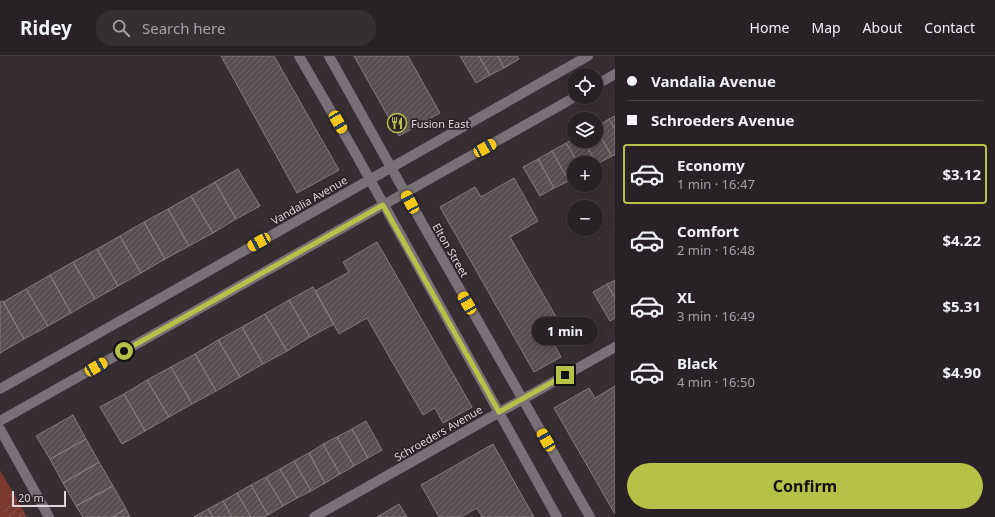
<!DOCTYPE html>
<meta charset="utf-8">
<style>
body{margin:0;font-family:"Noto Sans",sans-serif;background:#342f32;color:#f1f3f6;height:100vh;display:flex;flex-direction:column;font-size:15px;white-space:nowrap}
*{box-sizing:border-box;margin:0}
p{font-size:13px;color:#a5a4a7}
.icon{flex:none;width:22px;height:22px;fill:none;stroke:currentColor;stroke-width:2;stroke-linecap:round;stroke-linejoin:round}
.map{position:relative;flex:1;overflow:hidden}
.sheet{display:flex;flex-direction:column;background:#282226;width:380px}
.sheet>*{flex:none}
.guide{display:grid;align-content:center;height:88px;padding:0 12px;background:#282226}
.tools{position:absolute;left:567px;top:12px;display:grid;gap:8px}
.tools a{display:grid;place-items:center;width:36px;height:36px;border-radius:50%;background:#282226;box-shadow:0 2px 10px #0003,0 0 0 1px #443f43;font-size:20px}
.scale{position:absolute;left:12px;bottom:10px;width:54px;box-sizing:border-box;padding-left:4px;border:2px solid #ded9dc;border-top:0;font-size:11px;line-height:14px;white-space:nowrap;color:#ded9dc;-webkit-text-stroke:3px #2c2429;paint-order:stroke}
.end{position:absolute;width:18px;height:18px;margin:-9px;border:5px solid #b6c148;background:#111;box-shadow:0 0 0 2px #111}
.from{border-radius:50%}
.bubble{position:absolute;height:28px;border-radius:14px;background:#282226;box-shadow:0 2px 10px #0003,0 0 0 1px #443f43;font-size:13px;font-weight:700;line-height:28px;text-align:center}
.car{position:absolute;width:12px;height:24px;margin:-12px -6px;border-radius:5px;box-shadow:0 0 3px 1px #0007;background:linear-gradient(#f5c518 24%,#345 0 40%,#f5c518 0 76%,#345 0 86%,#f5c518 0)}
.guide b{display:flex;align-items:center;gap:14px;height:38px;font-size:15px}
.guide b+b{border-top:1px solid #443f43}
.guide i{width:10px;height:10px;background:#f1f3f6}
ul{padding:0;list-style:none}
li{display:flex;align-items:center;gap:12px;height:60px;margin:0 8px 6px;padding:0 4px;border:2px solid transparent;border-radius:4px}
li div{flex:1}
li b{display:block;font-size:15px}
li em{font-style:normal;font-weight:700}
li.on{border-color:#b6c148}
li>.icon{width:36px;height:36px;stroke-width:1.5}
.button{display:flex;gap:8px;margin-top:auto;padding:8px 12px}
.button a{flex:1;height:46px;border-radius:24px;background:#b6c148;color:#111;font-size:16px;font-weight:700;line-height:46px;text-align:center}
header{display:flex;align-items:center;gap:24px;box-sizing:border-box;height:56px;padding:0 20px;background:#282226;border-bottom:1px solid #443f43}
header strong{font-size:19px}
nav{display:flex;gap:22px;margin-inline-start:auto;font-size:14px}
.search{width:280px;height:36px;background:#342f32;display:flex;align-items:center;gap:10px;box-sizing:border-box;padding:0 14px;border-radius:22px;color:#a5a4a7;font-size:15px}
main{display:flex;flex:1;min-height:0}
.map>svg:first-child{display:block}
.park{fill:#7a3a2f}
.garden{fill:url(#garden-furrows)}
.building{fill:url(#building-hatch);stroke:#867b7d}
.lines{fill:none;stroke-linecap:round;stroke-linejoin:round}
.street{stroke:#797177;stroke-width:10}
.route{stroke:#b6c148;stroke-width:5}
.labels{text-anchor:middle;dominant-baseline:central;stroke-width:3.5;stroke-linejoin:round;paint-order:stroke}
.poi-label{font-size:11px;fill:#ded9dc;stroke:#2c2429;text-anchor:start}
.street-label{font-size:11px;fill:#ded9dc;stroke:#2c2429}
</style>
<header>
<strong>Ridey</strong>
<div class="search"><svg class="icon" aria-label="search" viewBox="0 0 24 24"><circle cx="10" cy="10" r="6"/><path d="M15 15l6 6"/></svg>Search here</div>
<nav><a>Home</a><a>Map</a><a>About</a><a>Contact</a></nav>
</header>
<main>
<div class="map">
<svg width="615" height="461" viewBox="0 0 615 461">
<defs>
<pattern id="garden-furrows" width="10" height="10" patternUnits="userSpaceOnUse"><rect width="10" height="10" fill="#7a3a2f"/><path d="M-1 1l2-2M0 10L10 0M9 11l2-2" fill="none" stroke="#8c564d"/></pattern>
<pattern id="building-hatch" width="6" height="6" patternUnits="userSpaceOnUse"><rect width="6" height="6" fill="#594f51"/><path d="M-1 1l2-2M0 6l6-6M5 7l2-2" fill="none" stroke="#706869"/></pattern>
</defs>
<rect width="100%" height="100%" fill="#362e33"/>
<path class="park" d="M0,414L27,461H0Z"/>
<path class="garden" d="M11,433L27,461H3Z"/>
<path class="building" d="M221,0H274L339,114L297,137Z
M354,0H408L440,57L399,80Z
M460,0H479L490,19L476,27Z
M479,0H498L504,12L490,19Z
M498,0H517L519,3L504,12Z
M615,60V73L609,63Z
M609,63L615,73V99L612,100L596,73V71Z
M596,73L612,100L597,108L584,85H596Z
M574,83V85H584L597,108L596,109V107H578L566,87Z
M566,87L578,107H574V122L569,125L552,95Z
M552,95L569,125L554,132L538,103Z
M538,103L554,132L540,140L523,111Z
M238,113L260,150L236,163L215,126Z
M514,122L538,165L510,181L566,278L553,286L561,301L534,316L440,151L475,131L481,141Z
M215,126L236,163L213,177L191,140Z
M191,140L213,177L189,190L168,153Z
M168,153L189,190L165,203L144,166Z
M144,166L165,203L141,217L120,180Z
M120,180L141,217L118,230L97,193Z
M377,186L472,351L443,367L435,352L423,359L367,262L339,278L315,235L349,216L343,206Z
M97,193L118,230L95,243L73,206Z
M73,206L95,243L71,257L50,219Z
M50,219L71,257L48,270L26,233Z
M615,224V242L607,228Z
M607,228L615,242V262L610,265L593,236Z
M313,231L334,268L310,281L289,244Z
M26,233L48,270L24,283L3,246Z
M289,244L310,281L287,295L265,258Z
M3,245L24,283L0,297V246Z
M265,258L287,295L263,308L242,271Z
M242,271L263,308L240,321L218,284Z
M218,284L240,321L216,335L195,298Z
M195,298L216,335L192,348L171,311Z
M171,311L192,348L169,361L147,324Z
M147,324L169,361L145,375L124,338Z
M615,330V458L554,352L589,332L595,342Z
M124,338L145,375L122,388L100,351Z
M73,359L86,383L50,403L36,380Z
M366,365L382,394L368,402L352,373Z
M352,373L368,402L354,410L337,381Z
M337,381L354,410L340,418L323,388Z
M86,383L99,406L63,427L50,403Z
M323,388L340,418L325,427L309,397Z
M493,388L534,461H482L477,452L461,461H439L421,429Z
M309,397L325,427L311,435L294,405Z
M294,405L311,435L297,442L280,413Z
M99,406L113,430L76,450L63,427Z
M280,413L297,442L283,450L266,421Z
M266,421L283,450L268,459L251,429Z
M251,429L268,459L264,461H251L237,437Z
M113,430L126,453L112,461H83L76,450Z
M237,437L251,461H232L223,445Z
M223,445L232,461H213L208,453Z
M399,448L407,461H377Z
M126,453L130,461H112Z
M208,453L213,461H194Z"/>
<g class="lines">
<path class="street" d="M299,0L353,93L557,461
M329,0L422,167L590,461
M596,29L615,18
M0,333L588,0
M0,365L575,41
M0,373L49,461
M314,461L615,291"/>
</g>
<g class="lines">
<path class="route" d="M124,295L383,149L499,356L565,319"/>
</g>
<defs>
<g id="restaurant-ring" transform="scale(1)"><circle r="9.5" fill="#2c2429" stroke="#b6c148" stroke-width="1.5"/><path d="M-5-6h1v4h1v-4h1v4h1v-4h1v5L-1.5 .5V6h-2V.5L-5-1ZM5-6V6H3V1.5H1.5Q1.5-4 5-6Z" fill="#b6c148"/></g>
</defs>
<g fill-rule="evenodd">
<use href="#restaurant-ring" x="397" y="67"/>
</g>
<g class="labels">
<g class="poi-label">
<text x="411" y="67">Fusion East</text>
</g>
<g class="street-label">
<text transform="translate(309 144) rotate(-30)">Vandalia Avenue</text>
<text transform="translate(451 194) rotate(60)">Elton Street</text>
<text transform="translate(438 377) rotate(-30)">Schroeders Avenue</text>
</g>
</g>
</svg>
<div class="tools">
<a><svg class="icon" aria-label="locate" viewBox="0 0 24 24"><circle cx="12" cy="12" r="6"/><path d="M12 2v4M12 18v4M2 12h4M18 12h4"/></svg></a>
<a><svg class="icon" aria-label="layers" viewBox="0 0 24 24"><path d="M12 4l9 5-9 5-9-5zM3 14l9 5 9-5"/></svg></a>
<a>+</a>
<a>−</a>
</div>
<div class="scale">20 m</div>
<i class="end from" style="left:124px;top:295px"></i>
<i class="end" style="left:565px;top:319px"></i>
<div class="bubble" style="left:532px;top:261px;width:66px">1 min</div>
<i class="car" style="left:338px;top:66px;rotate:150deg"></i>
<i class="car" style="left:485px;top:92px;rotate:61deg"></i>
<i class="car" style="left:410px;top:146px;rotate:332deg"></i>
<i class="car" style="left:259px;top:186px;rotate:241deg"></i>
<i class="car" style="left:467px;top:247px;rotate:330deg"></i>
<i class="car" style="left:96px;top:311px;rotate:60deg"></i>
<i class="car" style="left:546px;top:384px;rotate:330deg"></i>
</div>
<section class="sheet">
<div class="guide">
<b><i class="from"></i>Vandalia Avenue</b>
<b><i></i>Schroeders Avenue</b>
</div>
<ul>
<li class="on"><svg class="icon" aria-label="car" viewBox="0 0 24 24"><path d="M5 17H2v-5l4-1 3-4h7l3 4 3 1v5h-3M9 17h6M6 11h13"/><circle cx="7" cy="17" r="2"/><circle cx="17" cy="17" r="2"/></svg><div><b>Economy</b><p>1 min · 16:47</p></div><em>$3.12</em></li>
<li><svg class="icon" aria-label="car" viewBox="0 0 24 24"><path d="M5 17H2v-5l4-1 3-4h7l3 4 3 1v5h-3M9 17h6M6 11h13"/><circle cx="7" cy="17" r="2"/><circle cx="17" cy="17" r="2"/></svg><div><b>Comfort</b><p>2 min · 16:48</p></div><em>$4.22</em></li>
<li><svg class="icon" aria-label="car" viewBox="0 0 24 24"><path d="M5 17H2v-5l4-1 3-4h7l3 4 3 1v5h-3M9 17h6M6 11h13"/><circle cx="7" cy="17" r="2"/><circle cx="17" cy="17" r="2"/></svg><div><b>XL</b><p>3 min · 16:49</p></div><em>$5.31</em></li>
<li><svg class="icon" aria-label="car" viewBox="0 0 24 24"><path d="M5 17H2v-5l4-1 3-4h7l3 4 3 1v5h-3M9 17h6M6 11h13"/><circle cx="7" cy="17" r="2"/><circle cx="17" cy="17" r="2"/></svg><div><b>Black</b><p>4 min · 16:50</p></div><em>$4.90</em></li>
</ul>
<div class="button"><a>Confirm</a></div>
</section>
</main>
